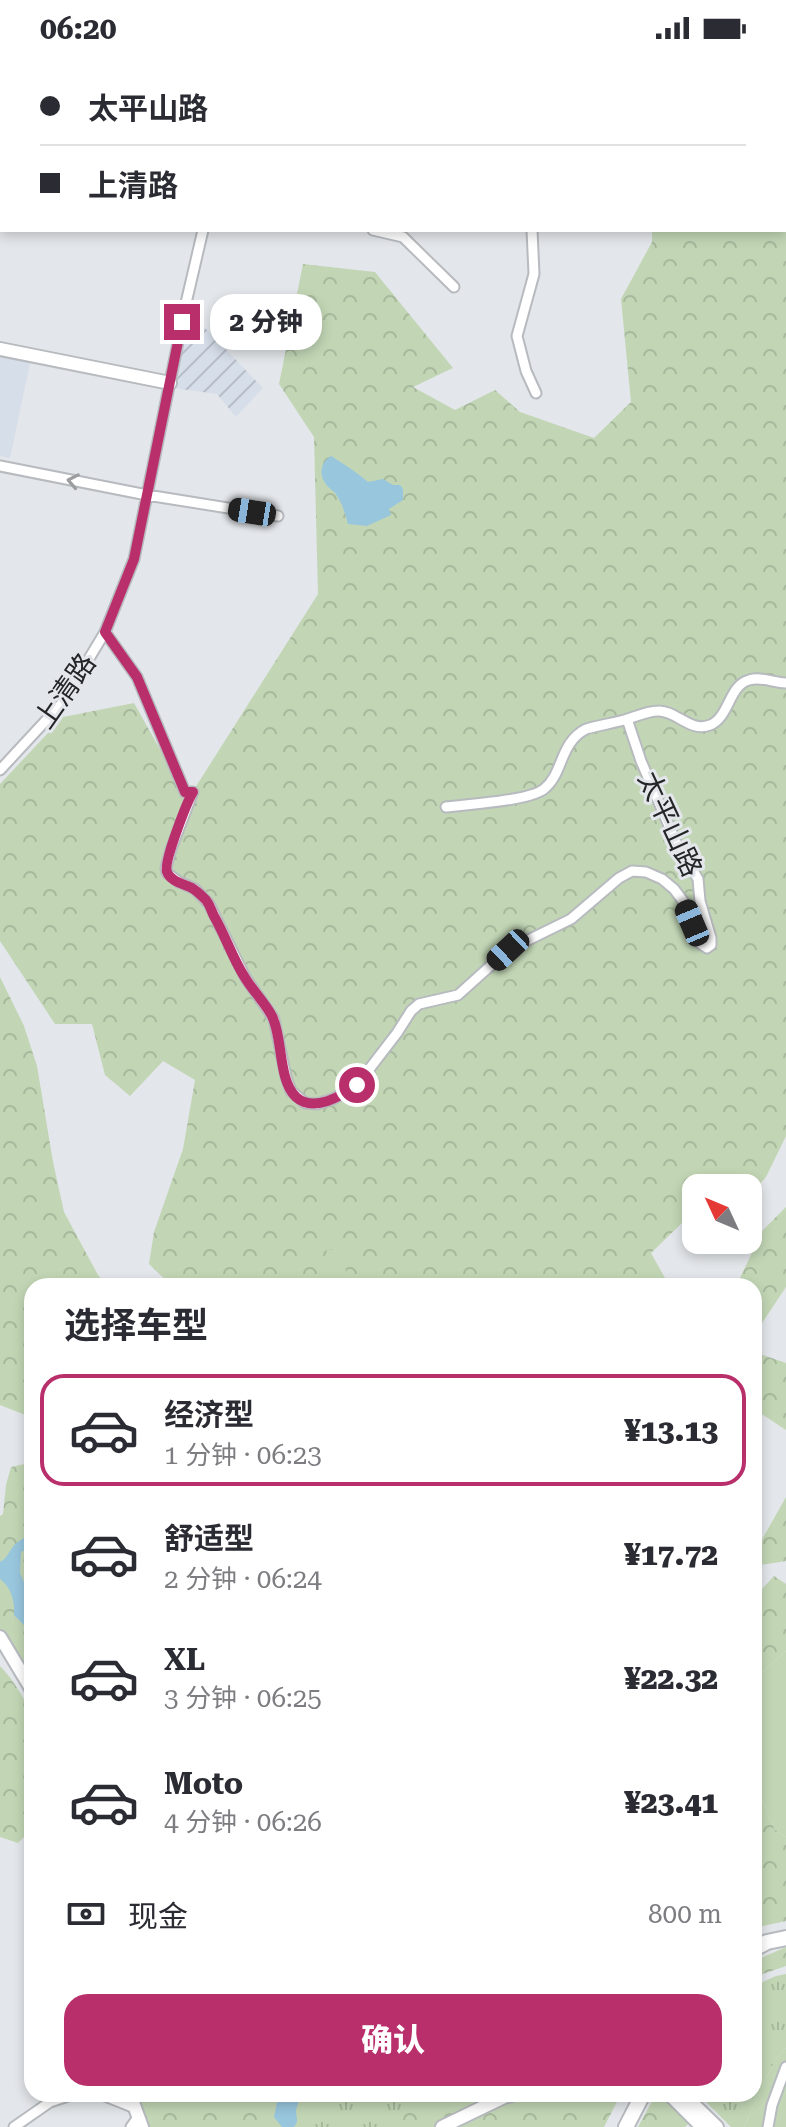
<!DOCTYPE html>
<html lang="zh">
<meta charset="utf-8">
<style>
body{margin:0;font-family:"Roboto Serif","Noto Sans SC",serif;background:#f7f7f7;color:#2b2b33;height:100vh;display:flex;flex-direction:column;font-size:30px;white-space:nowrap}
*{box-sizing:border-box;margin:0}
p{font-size:26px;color:#7c7c81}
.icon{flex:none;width:44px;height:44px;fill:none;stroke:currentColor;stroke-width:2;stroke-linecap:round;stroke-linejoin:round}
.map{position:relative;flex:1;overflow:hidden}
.side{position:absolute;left:24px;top:1222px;width:738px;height:824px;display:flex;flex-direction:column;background:#fff;border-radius:24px;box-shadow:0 4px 12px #0003}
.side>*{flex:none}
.hud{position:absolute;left:0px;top:0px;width:786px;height:176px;box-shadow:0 4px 12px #0003;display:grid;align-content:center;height:176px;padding:0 40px;background:#fff}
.needle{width:52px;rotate:314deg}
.fabs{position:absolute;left:682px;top:1118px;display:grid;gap:16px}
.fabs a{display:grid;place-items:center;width:80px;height:80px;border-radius:16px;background:#fff;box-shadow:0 4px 12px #0003;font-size:40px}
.end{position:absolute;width:36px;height:36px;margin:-18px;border:10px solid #b82f6b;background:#fff;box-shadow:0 0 0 4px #fff}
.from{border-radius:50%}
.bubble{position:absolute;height:56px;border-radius:24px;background:#fff;box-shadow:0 4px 12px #0003;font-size:26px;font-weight:800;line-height:56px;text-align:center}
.car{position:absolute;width:24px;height:48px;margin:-24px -12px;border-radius:10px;box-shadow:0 0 6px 2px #0007;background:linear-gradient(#222 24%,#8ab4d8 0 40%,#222 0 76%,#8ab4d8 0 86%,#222 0)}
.hud b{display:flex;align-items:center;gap:28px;height:76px;font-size:30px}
.hud b+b{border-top:2px solid #e1e1e2}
.hud i{width:20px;height:20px;background:#2b2b33}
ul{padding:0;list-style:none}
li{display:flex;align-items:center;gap:24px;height:112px;margin:0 16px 12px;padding:0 24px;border:4px solid transparent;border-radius:24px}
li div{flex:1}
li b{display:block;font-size:30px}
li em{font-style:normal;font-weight:800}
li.current{border-color:#b82f6b}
li>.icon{width:72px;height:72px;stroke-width:1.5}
h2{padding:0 40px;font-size:36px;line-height:96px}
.pay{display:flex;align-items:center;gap:20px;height:88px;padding:0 40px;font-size:30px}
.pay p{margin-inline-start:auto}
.button{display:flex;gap:16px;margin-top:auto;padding:16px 40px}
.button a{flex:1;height:92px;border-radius:24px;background:#b82f6b;color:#fff;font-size:32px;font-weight:800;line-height:92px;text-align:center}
.status{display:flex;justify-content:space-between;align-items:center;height:56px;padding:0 40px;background:#fff;direction:ltr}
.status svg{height:22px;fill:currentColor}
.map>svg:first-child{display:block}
.built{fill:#d6dee9}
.industrial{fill:url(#industrial-furrows)}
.grass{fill:url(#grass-tufts)}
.forest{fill:url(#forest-crowns)}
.garden{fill:#c2d6b5}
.water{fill:#98c6dd}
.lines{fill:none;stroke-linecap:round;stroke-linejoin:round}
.stream{stroke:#98c6dd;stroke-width:2}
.street-casing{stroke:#b7babe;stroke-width:13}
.secondary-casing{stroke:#b7babe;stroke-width:16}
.primary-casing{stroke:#b7babe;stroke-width:18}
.street{stroke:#fff;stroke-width:9}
.secondary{stroke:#fff;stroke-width:12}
.primary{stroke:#fff;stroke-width:14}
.oneway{stroke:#9c9d9e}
.route{stroke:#b82f6b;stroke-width:10}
.labels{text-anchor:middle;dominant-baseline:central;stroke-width:6;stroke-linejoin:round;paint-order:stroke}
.street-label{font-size:28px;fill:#242527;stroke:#e3e6ea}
</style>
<div class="status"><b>06:20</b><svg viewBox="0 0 49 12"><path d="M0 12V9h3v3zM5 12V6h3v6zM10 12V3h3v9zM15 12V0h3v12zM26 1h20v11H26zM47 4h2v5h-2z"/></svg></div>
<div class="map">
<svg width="786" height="2071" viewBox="0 0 786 2071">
<defs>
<pattern id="industrial-furrows" width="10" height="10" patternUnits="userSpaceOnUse" patternTransform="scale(2)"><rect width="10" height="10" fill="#d6dee9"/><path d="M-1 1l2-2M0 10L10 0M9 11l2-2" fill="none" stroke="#b8bec8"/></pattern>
<pattern id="grass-tufts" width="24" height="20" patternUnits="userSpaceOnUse" patternTransform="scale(2)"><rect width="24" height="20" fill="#c2d6b5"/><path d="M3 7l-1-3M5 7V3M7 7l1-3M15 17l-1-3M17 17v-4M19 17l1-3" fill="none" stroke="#a7b89c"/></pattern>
<pattern id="forest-crowns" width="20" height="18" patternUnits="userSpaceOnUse" patternTransform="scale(2)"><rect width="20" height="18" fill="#c2d6b5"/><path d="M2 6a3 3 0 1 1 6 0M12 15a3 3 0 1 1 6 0" fill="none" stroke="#a7b89c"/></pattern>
</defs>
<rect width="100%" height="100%" fill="#e3e6ea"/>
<path class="built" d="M0,300L30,307L10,402L0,400Z"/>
<path class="industrial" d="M188,254L263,332L236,361L217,338L173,332Z"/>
<path class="grass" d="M786,1918V1992L775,2004L744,2071H731L698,2038H754V1930L776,1920Z
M130,2038H478L429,2071H146Z"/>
<path class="forest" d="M784,61H786V1080L766,1121L748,1141V1132H696V1171L682,1167L651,1197L665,1222V1230H172L149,1208L154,1176L183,1093L195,1024L163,1005L130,1040L105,1019L92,968H55L0,885V728L63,661L134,647L188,743L318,538L314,381L279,328L303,208L375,216L453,312L413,331L455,354L495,334L520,356L594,382L631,346L621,243L652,186V174H784Z
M0,921L24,970L37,1010L53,1106L64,1156L98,1219L108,1230H32V1358L28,1360L0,1349Z
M786,1151V1231L756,1276L754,1275V1230H736L763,1174Z
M754,1296L786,1307V1374L754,1353Z
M29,1407L32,1408V1622L6,1586L0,1580V1460L3,1458L6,1429L11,1411Z
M786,1441V1505L760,1509V1487Z
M774,1520L786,1528V1595L754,1624V1568L758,1564L762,1533Z
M0,1610C13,1623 26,1644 32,1662V1746L28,1756L32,1773L18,1787L0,1781Z
M754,1724L775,1774L786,1781V1865L754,1872Z
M786,1891V1910L754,1921V1905Z
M140,2038H334L317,2059L310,2071H155Z
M425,2038H504L442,2071H386Z
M535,2038H621L604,2071H449L504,2044Z
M656,2038H663L691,2065L685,2071H638Z"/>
<path class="garden" d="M327,1193L348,1195L344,1229L323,1226Z
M786,1595V1781L775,1774L754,1724V1624Z
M786,1992V2071H744L775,2004Z"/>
<path class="water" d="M331,400C344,408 356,416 368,426L383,423L393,429H400L403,433V444L389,453L391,459L367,470L348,468C345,457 342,446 335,437C333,434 328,432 326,428C318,419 321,406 331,400Z
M32,1478V1491L21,1496L20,1517L32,1545V1573H28L14,1559C15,1545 11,1531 0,1523V1506C7,1502 7,1499 12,1492C17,1485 24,1482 32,1478Z
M274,2038H306L300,2040L296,2054L297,2066L294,2071H282L274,2061L277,2046Z"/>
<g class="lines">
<path class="stream" d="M28,1573L32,1582"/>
<g class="street-casing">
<path id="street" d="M86,0L88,2
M515,0L519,2
M347,2L348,0
M762,2L764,0
M784,15H786
M373,174L403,181L454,231
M532,174L534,218L517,280L526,315L536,337
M0,410L147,439L278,460
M105,576L137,621L185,736H193L171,793L166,812L167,817L179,826L195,833L209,848L245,921L274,963L286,1021L291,1035L305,1047L317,1048L333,1043L357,1029L397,977L411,955L419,948L458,939L508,894L571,863L619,822L632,815L646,816L662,823L674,833L683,845L701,888L707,892L711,889V882L700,845L698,823L676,786L641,705L627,663
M0,714L63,646L105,576L134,503L186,247L203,174
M446,751C468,748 529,745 544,733C564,717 559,687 586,673C600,669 614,667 628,663C637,660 648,655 658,655C676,654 690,677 710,669C729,662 729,629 749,624C761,620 774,627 786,627
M100,2038L135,2052
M14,2071L50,2046L74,2038
M131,2071L138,2061
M768,2071L772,2049L786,2011"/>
</g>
<g class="secondary-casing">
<path id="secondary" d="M0,293L170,327
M0,1581L32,1634
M130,2038L142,2071
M669,2038L702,2071
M683,2038L717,2071
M442,2071L504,2041L515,2038"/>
</g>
<g class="primary-casing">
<path id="primary" d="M754,1893L767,1886L786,1882
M626,2071L643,2038"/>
</g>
<use href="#street" class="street"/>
<use href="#secondary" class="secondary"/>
<use href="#primary" class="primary"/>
</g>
<defs><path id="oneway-chevron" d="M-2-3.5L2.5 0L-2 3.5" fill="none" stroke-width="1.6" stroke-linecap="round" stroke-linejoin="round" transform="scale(2)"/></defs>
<use class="oneway" href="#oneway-chevron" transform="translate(73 425) rotate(-169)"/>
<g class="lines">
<path class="route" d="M182,266L134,503L105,576L137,621L185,736H193C187,746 163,807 167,816C171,826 184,828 192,832C197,835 202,840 206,844C210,849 211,854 214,860C225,879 232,901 244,920C252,934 264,945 272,960C283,982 278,1024 296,1041C314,1057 341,1040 357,1029"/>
</g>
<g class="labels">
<g class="street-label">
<text transform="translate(65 635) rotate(-55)">上清路</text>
<text transform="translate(670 768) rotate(65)">太平山路</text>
</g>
</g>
</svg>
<div class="fabs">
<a><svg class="needle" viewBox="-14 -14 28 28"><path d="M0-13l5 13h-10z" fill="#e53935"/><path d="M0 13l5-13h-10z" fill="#7c7c81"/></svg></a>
</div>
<i class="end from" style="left:357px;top:1029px"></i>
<i class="end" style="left:182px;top:266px"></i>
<div class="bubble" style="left:210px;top:238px;width:112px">2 分钟</div>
<i class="car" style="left:252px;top:456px;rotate:279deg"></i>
<i class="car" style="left:692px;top:867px;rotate:337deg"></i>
<i class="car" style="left:508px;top:894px;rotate:227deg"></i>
<div class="hud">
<b><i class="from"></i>太平山路</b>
<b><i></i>上清路</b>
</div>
<section class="side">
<h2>选择车型</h2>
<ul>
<li class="current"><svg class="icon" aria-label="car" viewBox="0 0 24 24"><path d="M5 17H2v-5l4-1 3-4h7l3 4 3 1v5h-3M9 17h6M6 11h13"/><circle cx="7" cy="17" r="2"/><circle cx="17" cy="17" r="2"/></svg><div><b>经济型</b><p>1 分钟 · 06:23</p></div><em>¥13.13</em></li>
<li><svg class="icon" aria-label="car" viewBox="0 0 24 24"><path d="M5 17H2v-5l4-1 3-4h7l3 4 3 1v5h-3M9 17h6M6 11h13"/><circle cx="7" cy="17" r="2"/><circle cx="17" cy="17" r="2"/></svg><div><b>舒适型</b><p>2 分钟 · 06:24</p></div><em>¥17.72</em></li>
<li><svg class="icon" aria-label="car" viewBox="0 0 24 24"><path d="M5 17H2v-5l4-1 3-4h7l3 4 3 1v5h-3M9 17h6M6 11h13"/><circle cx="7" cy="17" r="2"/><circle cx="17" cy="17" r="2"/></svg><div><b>XL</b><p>3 分钟 · 06:25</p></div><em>¥22.32</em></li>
<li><svg class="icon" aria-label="car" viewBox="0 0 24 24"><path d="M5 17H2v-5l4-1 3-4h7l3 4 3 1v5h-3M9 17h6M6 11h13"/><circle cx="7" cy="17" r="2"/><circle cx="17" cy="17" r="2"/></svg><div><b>Moto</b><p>4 分钟 · 06:26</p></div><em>¥23.41</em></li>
</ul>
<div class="pay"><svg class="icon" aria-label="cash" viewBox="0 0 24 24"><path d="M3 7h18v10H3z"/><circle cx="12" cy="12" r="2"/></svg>现金<p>800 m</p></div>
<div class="button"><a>确认</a></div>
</section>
</div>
